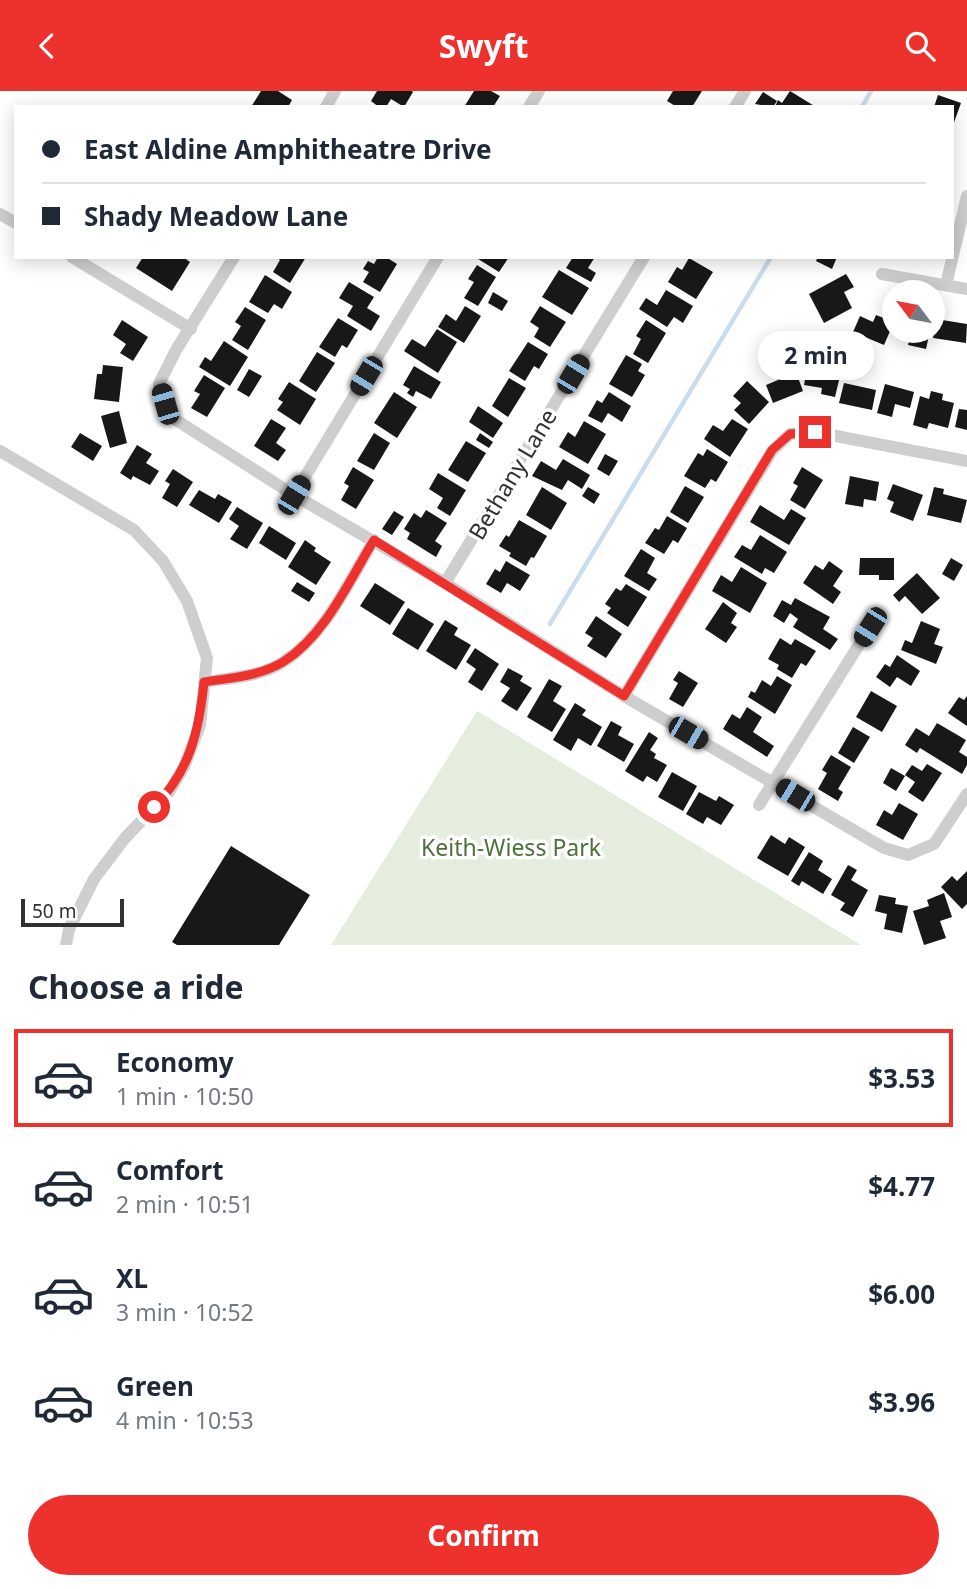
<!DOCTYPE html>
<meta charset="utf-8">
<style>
body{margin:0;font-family:"Noto Sans",sans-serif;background:#f6f6f7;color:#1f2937;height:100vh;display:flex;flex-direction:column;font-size:26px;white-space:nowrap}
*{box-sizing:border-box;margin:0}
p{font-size:23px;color:#747a83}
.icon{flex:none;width:38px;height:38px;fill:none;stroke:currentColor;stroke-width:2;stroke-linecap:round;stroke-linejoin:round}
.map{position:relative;height:854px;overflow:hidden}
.drawer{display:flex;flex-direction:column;background:#fff;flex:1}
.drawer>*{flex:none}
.banner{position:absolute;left:14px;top:14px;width:940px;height:154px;border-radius:0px;box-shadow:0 4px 18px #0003;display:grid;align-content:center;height:154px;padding:0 28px;background:#fff}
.needle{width:46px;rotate:302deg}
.fabs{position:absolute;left:882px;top:189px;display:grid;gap:14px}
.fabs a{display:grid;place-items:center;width:63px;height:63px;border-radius:50%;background:#fff;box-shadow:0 4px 18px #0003;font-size:35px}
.scale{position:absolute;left:21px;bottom:18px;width:103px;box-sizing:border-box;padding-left:7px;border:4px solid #313131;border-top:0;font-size:19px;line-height:24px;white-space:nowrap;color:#313131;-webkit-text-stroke:5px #fff;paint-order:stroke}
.end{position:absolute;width:32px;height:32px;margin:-16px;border:9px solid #ed312d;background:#fff;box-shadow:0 0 0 4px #fff}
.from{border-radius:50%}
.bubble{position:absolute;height:49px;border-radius:24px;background:#fff;box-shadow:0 4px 18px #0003;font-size:23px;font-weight:700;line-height:49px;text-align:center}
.car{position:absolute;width:21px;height:42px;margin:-21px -10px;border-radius:9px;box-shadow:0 0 5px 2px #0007;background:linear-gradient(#222 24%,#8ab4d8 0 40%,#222 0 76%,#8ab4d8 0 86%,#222 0)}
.banner b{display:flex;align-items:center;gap:24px;height:66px;font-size:26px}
.banner b+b{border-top:2px solid #e0e1e3}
.banner i{width:18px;height:18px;background:#1f2937}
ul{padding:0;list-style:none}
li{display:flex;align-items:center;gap:21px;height:98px;margin:0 14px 10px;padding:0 14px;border:4px solid transparent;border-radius:0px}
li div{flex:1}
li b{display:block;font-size:26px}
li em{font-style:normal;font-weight:700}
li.selected{border-color:#ed312d}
li>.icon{width:63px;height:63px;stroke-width:1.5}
h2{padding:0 28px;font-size:32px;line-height:84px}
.cta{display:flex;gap:14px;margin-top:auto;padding:14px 28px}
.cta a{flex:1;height:80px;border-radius:42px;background:#ed312d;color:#fff;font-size:28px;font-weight:700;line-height:80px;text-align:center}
header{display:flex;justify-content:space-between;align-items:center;height:91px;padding:0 28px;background:#ed312d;color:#fff;font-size:32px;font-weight:700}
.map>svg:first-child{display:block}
.green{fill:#e5eede}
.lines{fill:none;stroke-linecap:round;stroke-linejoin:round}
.stream{stroke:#caddee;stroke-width:4.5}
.building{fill:#181818}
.street{stroke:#cecece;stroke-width:12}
.route{stroke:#ed312d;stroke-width:9}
.labels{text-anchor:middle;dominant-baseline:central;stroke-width:7;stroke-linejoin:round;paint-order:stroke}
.street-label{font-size:23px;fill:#313131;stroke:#fff}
.park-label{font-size:23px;fill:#4f6f3b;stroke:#fff}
</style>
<header><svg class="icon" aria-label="back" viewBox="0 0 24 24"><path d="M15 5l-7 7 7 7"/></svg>Swyft<svg class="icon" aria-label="search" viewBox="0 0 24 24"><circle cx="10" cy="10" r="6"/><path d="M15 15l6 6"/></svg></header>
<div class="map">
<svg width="967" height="854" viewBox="0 0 967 854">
<rect width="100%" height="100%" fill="#fff"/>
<path class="green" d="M477,620L861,854H331Z"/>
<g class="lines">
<path class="stream" d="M862,16L871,0
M550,533L771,166"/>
</g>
<path class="building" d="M261,0H278L292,9L288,16H251Z
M377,0H412L413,1L404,16L391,8L386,16H379L371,10Z
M474,0H491L500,5L493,16H464Z
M673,0H702L692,16H677L667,10Z
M790,0L816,16H775L778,9L782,12Z
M763,1L777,10L773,16L755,13Z
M938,4L961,12L952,37V16H934Z
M143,166H183L190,171L172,200L136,177Z
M276,166H306L290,192L273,181L280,169Z
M378,166H386L397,173L380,201L363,191L369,181L363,178L368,170L374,173Z
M475,166H509L499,181Z
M573,166H595L588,177L596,182L591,191L566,177Z
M818,166H837L832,178L816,170Z
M689,167L713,181L696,208L668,191L677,176L682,179Z
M477,174L496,186L478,215L464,207L474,191L468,188Z
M559,179L589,197L572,224L542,206Z
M846,183L854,196L844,201L852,217L824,232L809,203Z
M265,184L292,201L282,218L274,213L268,222L249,211Z
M349,191L374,206L367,217L380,225L371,240L347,225L353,215L339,207Z
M666,199L693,215L683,232L674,226L667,236L639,218L646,207L657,214Z
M493,201L508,210L502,220L488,212Z
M465,215L481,225L464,252L438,236L446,223L456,230Z
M540,215L566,231L550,256L534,246L539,237L530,231Z
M245,216L266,229L248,259L232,249L241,235L235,231Z
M876,224L894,231L884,254L853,241L860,225L873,231Z
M338,227L358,239L347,257L342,254L335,266L319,256Z
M936,228L967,233L966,252L933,247Z
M122,229L148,246L133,270L120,262L126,253L113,244Z
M646,229L666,242L648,272L633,263L641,248L636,245Z
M437,238L457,251L438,282L404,260L412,248L425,256Z
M911,240H930L926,258L908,254Z
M224,250L248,266L230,295L199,276L205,266L211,270Z
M528,251L548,263L539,278L534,275L525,290L509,280Z
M317,261L335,272L316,301L299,290Z
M626,264L642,273L638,280L645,284L632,306L609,293Z
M793,273L803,300L773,312L766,294L778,289L774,281Z
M103,274L123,276L119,311L94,308L97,283H102Z
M414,275L441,291L431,308L416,300L413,306L407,302L410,298L403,294Z
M249,278L262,285L249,306L237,299Z
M807,278L840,285L835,306L821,303L822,297L804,294Z
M204,284L225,297L207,326L191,317L200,303L194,300Z
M509,287L526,297L508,326L492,315Z
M747,290L769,311L749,333L734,319L741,312L733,305Z
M289,291L316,308L300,334L277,319L283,311L278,308Z
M844,292L876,299L872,319L839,312Z
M885,293L914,301L910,317L895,313L892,326L877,322Z
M931,300L943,303L942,309L954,312L948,337L929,332L927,338L913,334L920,305L929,308Z
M394,301L417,316L397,347L374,332Z
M609,301L631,315L622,331L608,322L602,332L588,325L597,309L602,312Z
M478,315L503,332L493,347L469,331Z
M959,318L967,319V339L955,336Z
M119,320L127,352L110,357L101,325Z
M271,328L286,337L276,352L286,359L278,370L254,355Z
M732,328L748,338L730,366L704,348L713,334L723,340Z
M584,330L606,343L588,373L559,356L568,341L575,346Z
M80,342L102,355L93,370L71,356Z
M374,342L390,352L374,379L357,370Z
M480,342L493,351L489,357L476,349Z
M466,350L486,362L468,391L448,379Z
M137,354L152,363L146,372L159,380L150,394L133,385L131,389L120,382Z
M707,358L728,371L716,391L711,388L705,397L684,385L698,362L703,365Z
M605,363L618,370L609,385L597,378Z
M563,368L590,384L582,398L568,389L562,399L532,385L541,370L556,379Z
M353,376L374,389L356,418L341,409L349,395L344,392Z
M802,376L823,389L805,418L790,409L798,395L793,392Z
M173,378L193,391L177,416L162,407L170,393L165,390Z
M438,382L466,399L450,425L437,417L443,407L429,398Z
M850,385L879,391L876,410L864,408L863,416L845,413Z
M893,393L923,404L913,430L890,421L894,411L887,408Z
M685,395L704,406L688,432L670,421Z
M542,396L567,412L551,439L526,424Z
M588,396L600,403L594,413L582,405Z
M934,396L944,398L943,403L967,409L961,432L927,424Z
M199,399L215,408L218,403L232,411L219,432L189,414Z
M760,414L784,429L791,418L806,427L789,454L750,431Z
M237,416L263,432L247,458L230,448L239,435L229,428Z
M426,419L447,432L435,450L442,455L436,466L407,448L410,442L404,438L414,422L421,427Z
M394,420L404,426L392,444L382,438Z
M667,425L687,437L678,452L673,449L664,463L645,452L655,437L659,439Z
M519,429L547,445L534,467L531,466L526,475L509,465L511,462L499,455L506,444L509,446Z
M269,435L296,452L286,469L259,452Z
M760,444L787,461L774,482L765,477L762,483L734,466L742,454L751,459Z
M305,449L316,457L314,460L331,471L316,494L288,476Z
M641,458L655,467L647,482L657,488L649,500L624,485Z
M860,467H894V489H879V484H859Z
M951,467L963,474L954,490L942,483Z
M506,470L530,484L520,500L507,492L501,502L486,493L495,478L500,481Z
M829,470L843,480L833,495L841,501L833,513L803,492L815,474L823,479Z
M741,476L767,492L750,522L712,500L721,484L732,491Z
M917,482L940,507L922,523L905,505L899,511L893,504Z
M297,491L315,502L309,511L291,500Z
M375,492L405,511L390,534L360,515Z
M626,493L647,506L628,536L607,522L611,517L605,513L616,497L621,500Z
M795,507L830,526L823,538L838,548L830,559L793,536L798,528L790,522L784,532L773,525L782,509L791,514Z
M723,511L737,522L731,532L737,536L726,552L705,538Z
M408,517L434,533L418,559L392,543Z
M596,525L622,543L606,567L587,555L593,547L585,542Z
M445,529L458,537L454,544L471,554L456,579L426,560Z
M921,530L940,538L934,553L943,556L936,573L901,559L905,549L912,552Z
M780,547L791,554L795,548L816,560L806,575L801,572L792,587L777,578L779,574L768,568Z
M475,557L499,573L482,600L468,591L476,578L466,571Z
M897,564L920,580L911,595L897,586L890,596L876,586L885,573L890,576Z
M508,577L523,585L520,590L532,597L517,620L501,610L510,597L500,591Z
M679,580L698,592L683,616L669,608L678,592L673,589Z
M777,585L792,594L775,623L748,606L751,600L755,602L762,589L771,595Z
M549,588L562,595L553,610L566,618L552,641L527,626Z
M871,600L897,615L882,641L856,626Z
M967,605V635L948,622L959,606L964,609Z
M575,612L586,619L582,624L602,636L591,655L578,647L571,660L553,649Z
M747,616L762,626L753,641L774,655L767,666L723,638L732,623L740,628Z
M611,630L622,636L618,644L634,653L624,671L597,655Z
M937,632L966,649L959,661L967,666V674L962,683L920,657L917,662L905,654L916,637L929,645Z
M853,636L870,646L854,672L838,662Z
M649,641L658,647L650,659L656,663L654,667L667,674L657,691L647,685L643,691L625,680Z
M831,664L851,676L838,698L843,701L838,710L818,698L827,682L822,679Z
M927,673L942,682L923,711L908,701L915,691L905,684L912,674L922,680Z
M891,677L905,685L896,700L883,692Z
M672,681L697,695L683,720L658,706Z
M699,701L716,710L719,705L734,714L721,734L707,726L703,733L686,723Z
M899,712L918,723L903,749L876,734L884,719L892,724Z
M771,744L785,753L789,746L805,756L788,785L757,767Z
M231,755L310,804L279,854H177L172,851Z
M809,761L823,770L818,779L832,788L823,803L802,790L799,795L791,790Z
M848,774L857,779L851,789L868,799L853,826L840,819L845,812L831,804Z
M967,780V813L962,818L941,796L952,785L957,790Z
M944,802L952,826L940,830L946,847L924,854L913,820L929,815L927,809Z
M879,804L896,807L895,813L908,815L902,842L884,838L887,823L875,820Z"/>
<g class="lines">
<path class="street" d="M326,16L335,0
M529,16L539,0
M735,16L745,0
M0,123L16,132
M72,166L191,238
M234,166L176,259L159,293L165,313L176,329L294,404L445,492L624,605L884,757L908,764L934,753L967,703
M882,183L967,198
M946,194L967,105
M0,360L134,439L163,470L187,510L207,567L200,634L184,676L169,701L125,747L94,788L69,838L66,854
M294,404L438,166
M445,492L644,166
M204,591C230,587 260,586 283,571C325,545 349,490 374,449
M624,605L772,360L790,343L815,341L967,370
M759,714L870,536"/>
</g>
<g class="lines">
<path class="route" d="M154,716C190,680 199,640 204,591C230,587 260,585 283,571C325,545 349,490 374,449L624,605L772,359L790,343L815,341"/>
</g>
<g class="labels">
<g class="street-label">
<text transform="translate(512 383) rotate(-59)">Bethany Lane</text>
</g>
<g class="park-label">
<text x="511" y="756">Keith-Wiess Park</text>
</g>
</g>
</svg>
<div class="fabs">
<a><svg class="needle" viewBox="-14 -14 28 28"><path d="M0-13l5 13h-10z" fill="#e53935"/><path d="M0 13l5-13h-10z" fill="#747a83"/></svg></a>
</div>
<div class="scale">50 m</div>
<i class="end from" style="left:154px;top:716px"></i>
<i class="end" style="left:815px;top:341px"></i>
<div class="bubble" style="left:758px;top:240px;width:116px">2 min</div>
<i class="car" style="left:573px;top:283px;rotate:31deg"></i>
<i class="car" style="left:366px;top:285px;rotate:211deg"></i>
<i class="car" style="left:165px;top:313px;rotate:344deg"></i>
<i class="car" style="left:294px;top:404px;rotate:31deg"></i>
<i class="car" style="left:870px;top:536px;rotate:212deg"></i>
<i class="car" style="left:688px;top:642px;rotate:120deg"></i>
<i class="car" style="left:795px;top:704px;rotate:301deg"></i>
<div class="banner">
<b><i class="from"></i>East Aldine Amphitheatre Drive</b>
<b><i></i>Shady Meadow Lane</b>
</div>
</div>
<section class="drawer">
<h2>Choose a ride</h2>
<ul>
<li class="selected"><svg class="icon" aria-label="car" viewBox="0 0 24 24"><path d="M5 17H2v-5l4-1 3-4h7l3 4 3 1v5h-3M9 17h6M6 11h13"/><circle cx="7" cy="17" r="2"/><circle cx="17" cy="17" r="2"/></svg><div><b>Economy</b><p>1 min · 10:50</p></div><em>$3.53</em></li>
<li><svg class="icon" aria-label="car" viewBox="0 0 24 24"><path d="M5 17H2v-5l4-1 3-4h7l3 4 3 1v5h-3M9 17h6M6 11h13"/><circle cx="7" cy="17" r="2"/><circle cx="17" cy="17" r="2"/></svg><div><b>Comfort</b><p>2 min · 10:51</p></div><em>$4.77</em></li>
<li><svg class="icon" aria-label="car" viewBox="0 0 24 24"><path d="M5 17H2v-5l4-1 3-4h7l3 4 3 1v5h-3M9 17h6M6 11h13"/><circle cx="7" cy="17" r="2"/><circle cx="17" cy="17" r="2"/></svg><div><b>XL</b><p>3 min · 10:52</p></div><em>$6.00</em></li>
<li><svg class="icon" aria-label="car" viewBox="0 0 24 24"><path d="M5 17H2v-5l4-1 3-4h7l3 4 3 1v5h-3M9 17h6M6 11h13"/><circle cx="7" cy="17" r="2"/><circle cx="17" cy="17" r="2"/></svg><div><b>Green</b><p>4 min · 10:53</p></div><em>$3.96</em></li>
</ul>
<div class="cta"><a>Confirm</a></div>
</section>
